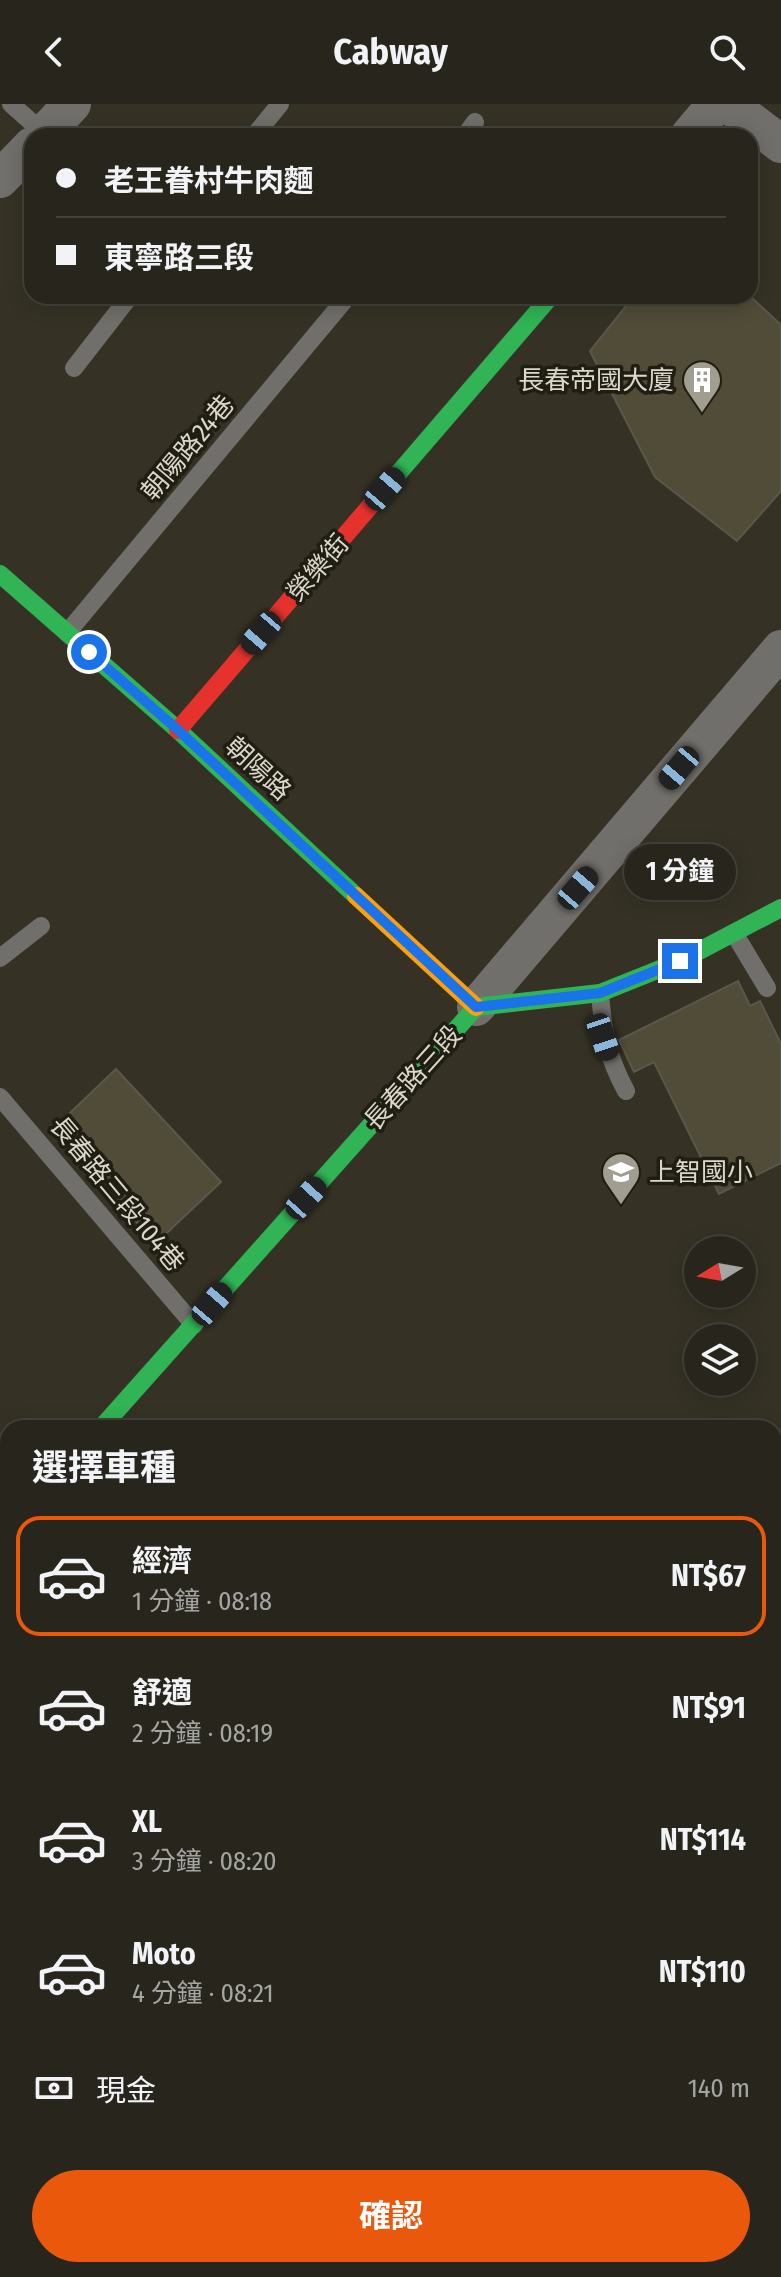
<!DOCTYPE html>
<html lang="zh-TW">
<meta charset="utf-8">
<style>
body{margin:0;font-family:"Fira Sans Condensed","Noto Sans TC",sans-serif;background:#302e25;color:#f1f3f6;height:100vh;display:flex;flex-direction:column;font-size:30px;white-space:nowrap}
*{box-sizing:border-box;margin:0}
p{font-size:26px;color:#a5a5a3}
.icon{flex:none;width:44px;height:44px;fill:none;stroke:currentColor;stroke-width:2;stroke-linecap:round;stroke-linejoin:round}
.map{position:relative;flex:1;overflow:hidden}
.panel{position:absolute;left:0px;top:1316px;width:782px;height:858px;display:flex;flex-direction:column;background:#28261c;border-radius:24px 24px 0 0;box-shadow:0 4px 20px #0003,0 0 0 2px #44433b}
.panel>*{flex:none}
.hud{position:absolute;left:24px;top:24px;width:734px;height:176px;border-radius:24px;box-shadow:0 4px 20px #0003,0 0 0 2px #44433b;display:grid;align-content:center;height:176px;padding:0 32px;background:#28261c}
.needle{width:52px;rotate:259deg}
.tools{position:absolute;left:684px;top:1132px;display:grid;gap:16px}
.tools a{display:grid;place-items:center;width:72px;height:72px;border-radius:50%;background:#28261c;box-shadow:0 4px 20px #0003,0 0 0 2px #44433b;font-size:40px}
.end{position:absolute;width:36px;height:36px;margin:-18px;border:10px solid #1a73e8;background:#fff;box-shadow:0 0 0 4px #fff}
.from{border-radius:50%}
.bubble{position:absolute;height:56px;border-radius:28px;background:#28261c;box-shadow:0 4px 20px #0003,0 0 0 2px #44433b;font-size:26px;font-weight:700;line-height:56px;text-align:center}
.car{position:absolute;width:24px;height:48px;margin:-24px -12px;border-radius:10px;box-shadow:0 0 6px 2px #0007;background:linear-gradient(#222 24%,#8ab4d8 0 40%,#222 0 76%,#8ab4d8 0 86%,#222 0)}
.hud b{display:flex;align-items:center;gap:28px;height:76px;font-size:30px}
.hud b+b{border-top:2px solid #44433b}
.hud i{width:20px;height:20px;background:#f1f3f6}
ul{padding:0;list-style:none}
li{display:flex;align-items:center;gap:24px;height:120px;margin:0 16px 12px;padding:0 16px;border:4px solid transparent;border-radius:24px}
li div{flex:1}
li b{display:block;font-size:30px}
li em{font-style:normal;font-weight:700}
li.active{border-color:#ea580c}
li>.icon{width:72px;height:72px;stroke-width:1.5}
h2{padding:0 32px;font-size:36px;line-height:96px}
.pay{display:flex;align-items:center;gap:20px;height:88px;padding:0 32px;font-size:30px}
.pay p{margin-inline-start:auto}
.button{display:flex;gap:16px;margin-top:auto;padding:16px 32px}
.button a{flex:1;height:92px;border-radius:48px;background:#ea580c;color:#fff;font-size:32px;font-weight:700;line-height:92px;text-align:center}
header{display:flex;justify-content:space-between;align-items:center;height:104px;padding:0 32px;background:#28261c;font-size:36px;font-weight:700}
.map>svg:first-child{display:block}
.forest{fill:#507230}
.building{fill:#504c38;stroke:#5a574c;stroke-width:2}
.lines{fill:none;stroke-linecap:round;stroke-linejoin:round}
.lane{stroke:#706f6b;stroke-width:18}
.street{stroke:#706f6b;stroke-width:38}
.fast{stroke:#30b455;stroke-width:18}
.slow{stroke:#ff9f0a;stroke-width:18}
.jam{stroke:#e5322d;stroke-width:18}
.route{stroke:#1a73e8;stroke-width:10}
.labels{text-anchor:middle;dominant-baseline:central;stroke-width:7;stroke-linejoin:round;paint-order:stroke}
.poi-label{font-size:26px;fill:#dbd7ca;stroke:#201d13;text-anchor:end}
.street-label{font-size:26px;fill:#dbd7ca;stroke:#201d13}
</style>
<header><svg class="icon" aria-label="back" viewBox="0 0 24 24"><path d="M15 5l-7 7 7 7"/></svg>Cabway<svg class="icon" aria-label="search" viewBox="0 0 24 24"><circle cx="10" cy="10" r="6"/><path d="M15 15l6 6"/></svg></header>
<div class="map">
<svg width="781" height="2173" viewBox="0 0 781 2173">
<rect width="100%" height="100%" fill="#353225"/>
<path class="forest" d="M781,1938V2173H639L643,2166H774V1950Z"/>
<path class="building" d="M634,192H750L781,221V387L737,437L655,373L590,247Z
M738,877L750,902L760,897L781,940V1059L719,1090L654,958L634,968L619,936Z
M116,965L221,1078L156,1139L51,1027Z"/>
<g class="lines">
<path class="lane" d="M11,0L47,32
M254,32L280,0
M465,32L475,18
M74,264L130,192
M67,529L348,192
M734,829L767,884
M0,854L41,822
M600,889C603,928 607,952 626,987
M0,993L194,1221
M774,1362L781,1357
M774,1753L781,1762
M774,1834L781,1830
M0,1945L8,1951
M0,2132L8,2138
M141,2173L147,2166
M161,2173L164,2166"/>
<path class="street" d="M728,0L781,40
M42,32L72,0
M689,32L716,0
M0,75L32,42
M476,903L781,545
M774,1568L781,1562"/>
<path class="fast" d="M390,379L551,192
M0,470L178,626L356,792
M476,903L600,889L680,857L781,804
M101,1324L476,903
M0,1437L8,1428"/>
<path class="slow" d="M356,792L476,903"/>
<path class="jam" d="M178,626L390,379"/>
</g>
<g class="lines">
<path class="route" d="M89,548L178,626L476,903L600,889L680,857"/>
</g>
<defs>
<g id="building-pin" transform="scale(2)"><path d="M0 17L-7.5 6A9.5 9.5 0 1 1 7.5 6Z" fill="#a19d90" stroke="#201d13"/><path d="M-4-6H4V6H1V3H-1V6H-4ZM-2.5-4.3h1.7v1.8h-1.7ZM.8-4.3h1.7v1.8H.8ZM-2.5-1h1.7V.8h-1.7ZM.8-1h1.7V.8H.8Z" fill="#fff"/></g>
<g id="school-pin" transform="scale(2)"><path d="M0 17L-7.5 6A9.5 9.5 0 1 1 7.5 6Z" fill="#a19d90" stroke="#201d13"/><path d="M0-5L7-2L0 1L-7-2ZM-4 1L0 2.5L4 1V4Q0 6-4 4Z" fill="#fff"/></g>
</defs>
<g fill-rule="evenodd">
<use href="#building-pin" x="702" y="276"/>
<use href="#school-pin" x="621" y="1068"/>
</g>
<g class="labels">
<g class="poi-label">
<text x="674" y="276">長春帝國大廈</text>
<text x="649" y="1068" text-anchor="start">上智國小</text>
</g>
<g class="street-label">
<text transform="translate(188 344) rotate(-50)">朝陽路24巷</text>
<text transform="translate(318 464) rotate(-49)">榮樂街</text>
<text transform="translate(258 665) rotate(43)">朝陽路</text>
<text transform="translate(413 974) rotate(-48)">長春路三段</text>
<text transform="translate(117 1090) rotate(50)">長春路三段104巷</text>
</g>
</g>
</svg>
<div class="tools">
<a><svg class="needle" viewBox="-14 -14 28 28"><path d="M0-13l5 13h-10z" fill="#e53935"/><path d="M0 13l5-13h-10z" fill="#a5a5a3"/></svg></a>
<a><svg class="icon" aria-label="layers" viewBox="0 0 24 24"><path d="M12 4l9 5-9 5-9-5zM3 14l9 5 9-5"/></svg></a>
</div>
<i class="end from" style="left:89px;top:548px"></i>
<i class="end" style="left:680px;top:857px"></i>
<div class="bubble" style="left:624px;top:740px;width:112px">1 分鐘</div>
<i class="car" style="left:385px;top:385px;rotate:41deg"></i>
<i class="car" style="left:261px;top:529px;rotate:221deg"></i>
<i class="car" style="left:679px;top:664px;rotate:220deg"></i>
<i class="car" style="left:578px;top:784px;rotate:41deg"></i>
<i class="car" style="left:603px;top:933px;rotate:162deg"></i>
<i class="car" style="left:306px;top:1094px;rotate:42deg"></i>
<i class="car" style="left:212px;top:1200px;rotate:41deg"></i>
<div class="hud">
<b><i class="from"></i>老王眷村牛肉麵</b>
<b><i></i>東寧路三段</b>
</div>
<section class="panel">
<h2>選擇車種</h2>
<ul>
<li class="active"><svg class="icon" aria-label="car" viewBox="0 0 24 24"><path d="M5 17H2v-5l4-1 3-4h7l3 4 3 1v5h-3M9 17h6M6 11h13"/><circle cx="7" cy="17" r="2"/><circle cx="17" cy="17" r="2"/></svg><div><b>經濟</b><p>1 分鐘 · 08:18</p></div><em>NT$67</em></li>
<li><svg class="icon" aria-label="car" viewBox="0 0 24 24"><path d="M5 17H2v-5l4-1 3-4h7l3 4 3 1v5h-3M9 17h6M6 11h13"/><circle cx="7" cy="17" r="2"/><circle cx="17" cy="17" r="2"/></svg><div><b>舒適</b><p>2 分鐘 · 08:19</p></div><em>NT$91</em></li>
<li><svg class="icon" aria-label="car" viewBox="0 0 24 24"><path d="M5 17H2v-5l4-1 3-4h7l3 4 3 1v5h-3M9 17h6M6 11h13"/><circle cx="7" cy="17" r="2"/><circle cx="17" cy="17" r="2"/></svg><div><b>XL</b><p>3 分鐘 · 08:20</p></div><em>NT$114</em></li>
<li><svg class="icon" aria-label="car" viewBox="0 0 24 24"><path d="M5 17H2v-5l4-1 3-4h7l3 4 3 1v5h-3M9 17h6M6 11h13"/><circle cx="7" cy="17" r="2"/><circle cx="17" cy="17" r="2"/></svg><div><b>Moto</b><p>4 分鐘 · 08:21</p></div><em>NT$110</em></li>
</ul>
<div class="pay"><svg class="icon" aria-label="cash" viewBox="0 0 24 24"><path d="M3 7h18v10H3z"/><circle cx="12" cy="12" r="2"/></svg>現金<p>140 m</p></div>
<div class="button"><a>確認</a></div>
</section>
</div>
